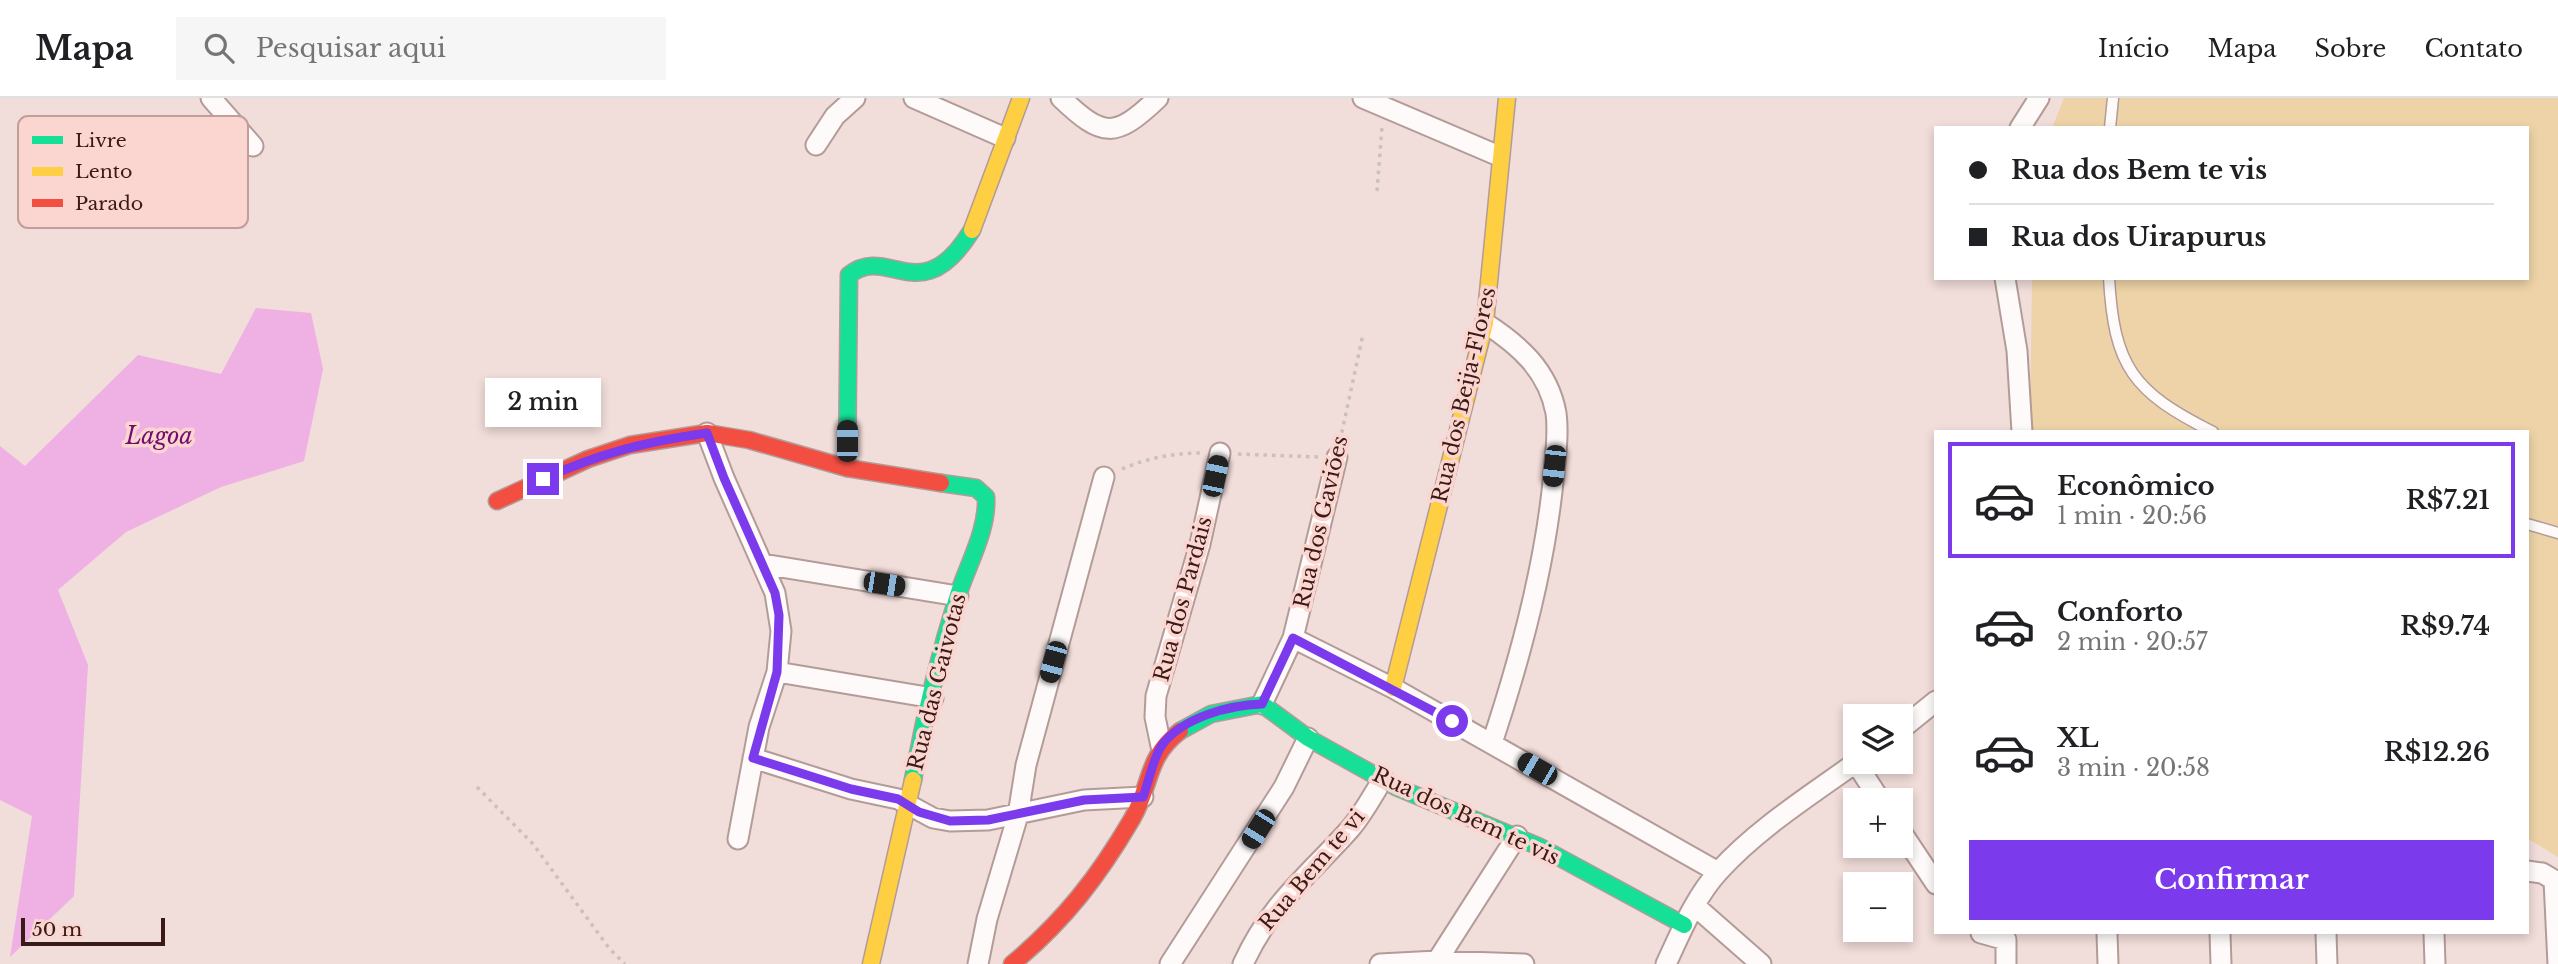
<!DOCTYPE html>
<html lang="pt">
<meta charset="utf-8">
<style>
body{margin:0;font-family:"Libre Baskerville",serif;background:#f6f6f6;color:#202124;height:100vh;display:flex;flex-direction:column;font-size:26px;white-space:nowrap}
*{box-sizing:border-box;margin:0}
p{font-size:23px;color:#757577}
.icon{flex:none;width:38px;height:38px;fill:none;stroke:currentColor;stroke-width:2;stroke-linecap:round;stroke-linejoin:round}
.map{position:relative;flex:1;overflow:hidden}
.sheet{position:absolute;left:1934px;top:332px;width:595px;height:504px;display:flex;flex-direction:column;background:#fff;border-radius:0px;box-shadow:0 4px 10px #0003}
.sheet>*{flex:none}
.top-card{position:absolute;left:1934px;top:28px;width:595px;height:154px;border-radius:0px;box-shadow:0 4px 10px #0003;display:grid;align-content:center;height:154px;padding:0 35px;background:#fff}
.fabs{position:absolute;left:1843px;top:606px;display:grid;gap:14px}
.fabs a{display:grid;place-items:center;width:70px;height:70px;border-radius:0px;background:#fff;box-shadow:0 4px 10px #0003;font-size:35px}
.scale{position:absolute;left:21px;bottom:18px;width:144px;box-sizing:border-box;padding-left:7px;border:4px solid #3a1a16;border-top:0;font-size:19px;line-height:24px;white-space:nowrap;color:#3a1a16;-webkit-text-stroke:5px #fbd6d0;paint-order:stroke}
.end{position:absolute;width:32px;height:32px;margin:-16px;border:9px solid #7c3aed;background:#fff;box-shadow:0 0 0 4px #fff}
.from{border-radius:50%}
.bubble{position:absolute;height:49px;border-radius:0px;background:#fff;box-shadow:0 4px 10px #0003;font-size:23px;font-weight:600;line-height:49px;text-align:center}
.car{position:absolute;width:21px;height:42px;margin:-21px -10px;border-radius:9px;box-shadow:0 0 5px 2px #0007;background:linear-gradient(#222 24%,#8ab4d8 0 40%,#222 0 76%,#8ab4d8 0 86%,#222 0)}
.top-card b{display:flex;align-items:center;gap:24px;height:66px;font-size:26px}
.top-card b+b{border-top:2px solid #e0e0e0}
.top-card i{width:18px;height:18px;background:#202124}
ul{padding:12px 0 0;list-style:none}
li{display:flex;align-items:center;gap:21px;height:116px;margin:0 14px 10px;padding:0 21px;border:4px solid transparent;border-radius:0px}
li div{flex:1}
li b{display:block;font-size:26px}
li em{font-style:normal;font-weight:600}
li.on{border-color:#7c3aed}
li>.icon{width:63px;height:63px;stroke-width:1.5}
.cta{display:flex;gap:14px;margin-top:auto;padding:14px 35px}
.cta a{flex:1;height:80px;border-radius:0px;background:#7c3aed;color:#fff;font-size:28px;font-weight:600;line-height:80px;text-align:center}
header{display:flex;align-items:center;gap:42px;box-sizing:border-box;height:98px;padding:0 35px;background:#fff;border-bottom:2px solid #e0e0e0}
header strong{font-size:33px}
nav{display:flex;gap:38px;margin-inline-start:auto;font-size:24px}
.search{width:490px;height:63px;background:#f6f6f6;display:flex;align-items:center;gap:18px;box-sizing:border-box;padding:0 24px;border-radius:0px;color:#757577;font-size:26px}
.map>svg:first-child{display:block}
.green{fill:#edd3a7}
.water{fill:#efb0e4}
.lines{fill:none;stroke-linecap:round;stroke-linejoin:round}
.lane-casing{stroke:#b39b98;stroke-width:13}
.street-casing{stroke:#b39b98;stroke-width:23}
.fast-casing{stroke:#b39b98;stroke-width:19}
.slow-casing{stroke:#b39b98;stroke-width:19}
.jam-casing{stroke:#b39b98;stroke-width:19}
.path{stroke:#cac0be;stroke-width:3.5;stroke-dasharray:3.5 5;stroke-linecap:butt}
.lane{stroke:#fdfaf9;stroke-width:10}
.street{stroke:#fdfaf9;stroke-width:19}
.fast{stroke:#16e098;stroke-width:16}
.slow{stroke:#ffcf43;stroke-width:16}
.jam{stroke:#f24e42;stroke-width:16}
.route{stroke:#7c3aed;stroke-width:9}
.labels{text-anchor:middle;dominant-baseline:central;stroke-width:7;stroke-linejoin:round;paint-order:stroke}
.street-label{font-size:21px;fill:#3a1a16;stroke:#fbd6d0}
.water-label{font-size:23px;font-style:italic;fill:#710c6f;stroke:#fbd6d0}
.key{fill:#fbd6d0;stroke:#c19e98;stroke-width:2}
.key-label{font-size:19px;fill:#3a1a16}
</style>
<header>
<strong>Mapa</strong>
<div class="search"><svg class="icon" aria-label="search" viewBox="0 0 24 24"><circle cx="10" cy="10" r="6"/><path d="M15 15l6 6"/></svg>Pesquisar aqui</div>
<nav><a>Início</a><a>Mapa</a><a>Sobre</a><a>Contato</a></nav>
</header>
<div class="map">
<svg width="2558" height="866" viewBox="0 0 2558 866">
<rect width="100%" height="100%" fill="#f1ddda"/>
<path class="green" d="M2064,0H2558V759L2527,740V334H2030L2032,180H2527V30H2052Z"/>
<path class="water" d="M256,210L311,215L323,271L304,363L221,389L126,434L58,492L88,567L74,798L10,859L32,718L0,702V348L25,368L138,257L221,276Z"/>
<g class="lines">
<g class="lane-casing">
<path id="lane" d="M2110,30L2113,0
M2109,180C2114,269 2133,294 2213,334
M2527,426L2558,435"/>
</g>
<g class="street-casing">
<path id="street" d="M211,0L253,48
M914,0L1005,40
M1061,0C1103,40 1115,41 1158,0
M1363,0L1499,58
M2020,30L2039,0
M816,47L835,18L855,0
M2005,180L2017,253L2022,334
M1485,225C1519,247 1548,272 1556,315C1559,337 1555,362 1553,384C1544,473 1520,561 1492,645
M707,335L724,380L775,495L781,533L777,574L759,629L738,741
M763,466L958,498
M1293,540L1393,590L1718,774
M777,574L933,600
M1262,606L1293,540L1337,359
M1900,632L1936,603
M1161,648L1155,619L1156,598L1200,446L1220,355
M753,660L851,691L898,701L933,720L950,723L988,722L1084,702L1143,699
M1856,665L1880,702
M1900,732L1936,786
M2527,773L2542,775L2554,782L2558,866
M1695,808L1761,866
M1981,835L2006,842V866
M2107,835L2108,866
M2220,835L2221,866
M2326,835L2327,866
M2434,835L2435,866
M1437,863L1517,738
M978,866L987,821L1018,717L1026,667L1104,379
M1170,866L1284,689L1308,640
M1243,866C1271,805 1307,779 1350,731C1363,716 1373,697 1383,681
M1380,866L1437,863L1524,866
M1666,866C1681,834 1695,799 1719,773C1758,730 1811,697 1858,663"/>
</g>
<g class="fast-casing">
<path id="fast" d="M847,370L849,177C889,145 921,215 972,132
M1180,633L1211,616L1262,606L1308,640L1396,689L1540,749L1684,827
M913,682C924,620 939,557 958,497C968,466 988,432 986,399L976,390L941,385"/>
</g>
<g class="slow-casing">
<path id="slow" d="M972,132L1021,0
M1393,590L1485,225L1507,0
M871,866L913,682"/>
</g>
<g class="jam-casing">
<path id="jam" d="M497,403L588,361L630,347L707,335L749,342L847,370L941,385
M1012,866C1064,823 1098,779 1132,721C1152,687 1145,660 1180,633"/>
</g>
<path class="path" d="M1377,93L1382,29
M1340,343L1363,236
M1238,356L1318,359
M1122,371C1147,360 1174,355 1202,355
M477,689L533,746L609,850L625,866"/>
<use href="#lane" class="lane"/>
<use href="#street" class="street"/>
<use href="#fast" class="fast"/>
<use href="#slow" class="slow"/>
<use href="#jam" class="jam"/>
</g>
<g class="lines">
<path class="route" d="M543,381C601,355 644,344 707,335L724,380L775,495L779,517L777,574L753,660L851,691L898,701L919,714L950,723L988,722L1084,702L1143,699C1149,683 1153,660 1162,647C1183,619 1230,607 1262,606L1293,540L1452,623"/>
</g>
<g class="labels">
<g class="street-label">
<text transform="translate(1464 297) rotate(-77)">Rua dos Beija-Flores</text>
<text transform="translate(1321 424) rotate(-77)">Rua dos Gaviões</text>
<text transform="translate(1183 501) rotate(-75)">Rua dos Pardais</text>
<text transform="translate(937 584) rotate(-76)">Rua das Gaivotas</text>
<text transform="translate(1466 718) rotate(25)">Rua dos Bem te vis</text>
<text transform="translate(1312 772) rotate(-50)">Rua Bem te vi</text>
</g>
<g class="water-label">
<text x="159" y="338">Lagoa</text>
</g>
</g>
<rect x="18" y="18" width="230" height="112" rx="10" class="key"/>
<rect x="32" y="38" width="31" height="8" fill="#16e098"/>
<rect x="32" y="69" width="31" height="9" fill="#ffcf43"/>
<rect x="32" y="101" width="31" height="8" fill="#f24e42"/>
<g class="key-label">
<text x="75" y="49">Livre</text>
<text x="75" y="80">Lento</text>
<text x="75" y="112">Parado</text>
</g>
</svg>
<div class="fabs">
<a><svg class="icon" aria-label="layers" viewBox="0 0 24 24"><path d="M12 4l9 5-9 5-9-5zM3 14l9 5 9-5"/></svg></a>
<a>+</a>
<a>−</a>
</div>
<div class="scale">50 m</div>
<i class="end from" style="left:1452px;top:623px"></i>
<i class="end" style="left:543px;top:381px"></i>
<div class="bubble" style="left:485px;top:280px;width:116px">2 min</div>
<i class="car" style="left:847px;top:343px;rotate:0deg"></i>
<i class="car" style="left:1554px;top:368px;rotate:186deg"></i>
<i class="car" style="left:1215px;top:378px;rotate:12deg"></i>
<i class="car" style="left:884px;top:486px;rotate:99deg"></i>
<i class="car" style="left:1053px;top:564px;rotate:195deg"></i>
<i class="car" style="left:1537px;top:671px;rotate:300deg"></i>
<i class="car" style="left:1258px;top:731px;rotate:212deg"></i>
<div class="top-card">
<b><i class="from"></i>Rua dos Bem te vis</b>
<b><i></i>Rua dos Uirapurus</b>
</div>
<section class="sheet">
<ul>
<li class="on"><svg class="icon" aria-label="car" viewBox="0 0 24 24"><path d="M5 17H2v-5l4-1 3-4h7l3 4 3 1v5h-3M9 17h6M6 11h13"/><circle cx="7" cy="17" r="2"/><circle cx="17" cy="17" r="2"/></svg><div><b>Econômico</b><p>1 min · 20:56</p></div><em>R$7.21</em></li>
<li><svg class="icon" aria-label="car" viewBox="0 0 24 24"><path d="M5 17H2v-5l4-1 3-4h7l3 4 3 1v5h-3M9 17h6M6 11h13"/><circle cx="7" cy="17" r="2"/><circle cx="17" cy="17" r="2"/></svg><div><b>Conforto</b><p>2 min · 20:57</p></div><em>R$9.74</em></li>
<li><svg class="icon" aria-label="car" viewBox="0 0 24 24"><path d="M5 17H2v-5l4-1 3-4h7l3 4 3 1v5h-3M9 17h6M6 11h13"/><circle cx="7" cy="17" r="2"/><circle cx="17" cy="17" r="2"/></svg><div><b>XL</b><p>3 min · 20:58</p></div><em>R$12.26</em></li>
</ul>
<div class="cta"><a>Confirmar</a></div>
</section>
</div>
